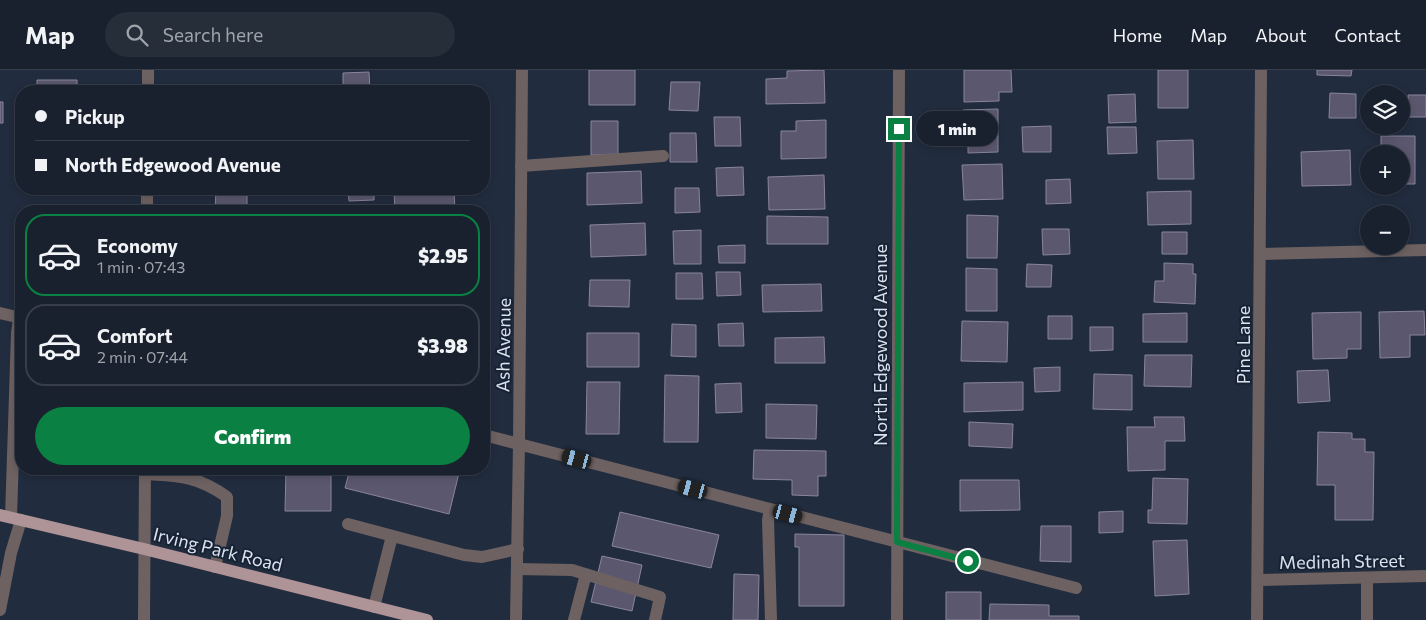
<!DOCTYPE html>
<meta charset="utf-8">
<style>
body{margin:0;font-family:Commissioner,sans-serif;background:#262e3a;color:#f1f3f6;height:100vh;display:flex;flex-direction:column;font-size:19px;white-space:nowrap}
*{box-sizing:border-box;margin:0}
p{font-size:16px;color:#9fa3aa}
.icon{flex:none;width:28px;height:28px;fill:none;stroke:currentColor;stroke-width:2;stroke-linecap:round;stroke-linejoin:round}
.map{position:relative;flex:1;overflow:hidden}
.sheet{position:absolute;left:15px;top:135px;width:475px;height:270px;display:flex;flex-direction:column;background:#19212e;border-radius:20px;box-shadow:0 2px 8px #0003,0 0 0 1px #373e4a}
.sheet>*{flex:none}
.guide{position:absolute;left:15px;top:15px;width:475px;height:110px;border-radius:20px;box-shadow:0 2px 8px #0003,0 0 0 1px #373e4a;display:grid;align-content:center;height:110px;padding:0 20px;background:#19212e}
.fabs{position:absolute;left:1360px;top:15px;display:grid;gap:10px}
.fabs a{display:grid;place-items:center;width:50px;height:50px;border-radius:50%;background:#19212e;box-shadow:0 2px 8px #0003,0 0 0 1px #373e4a;font-size:25px}
.end{position:absolute;width:22px;height:22px;margin:-11px;border:6px solid #0b8043;background:#fff;box-shadow:0 0 0 2px #fff}
.from{border-radius:50%}
.bubble{position:absolute;height:35px;border-radius:18px;background:#19212e;box-shadow:0 2px 8px #0003,0 0 0 1px #373e4a;font-size:16px;font-weight:800;line-height:35px;text-align:center}
.car{position:absolute;width:15px;height:30px;margin:-15px -8px;border-radius:6px;box-shadow:0 0 4px 1px #0007;background:linear-gradient(#222 24%,#8ab4d8 0 40%,#222 0 76%,#8ab4d8 0 86%,#222 0)}
.guide b{display:flex;align-items:center;gap:18px;height:48px;font-size:19px}
.guide b+b{border-top:1px solid #373e4a}
.guide i{width:12px;height:12px;background:#f1f3f6}
ul{padding:9px 0 0;list-style:none}
li{display:flex;align-items:center;gap:15px;height:82px;margin:0 10px 8px;padding:0 10px;border:2px solid #373e4a;border-radius:20px}
li div{flex:1}
li b{display:block;font-size:19px}
li em{font-style:normal;font-weight:800}
li.current{border-color:#0b8043}
li>.icon{width:45px;height:45px;stroke-width:1.5}
.cta{display:flex;gap:10px;margin-top:auto;padding:10px 20px}
.cta a{flex:1;height:58px;border-radius:30px;background:#0b8043;color:#fff;font-size:20px;font-weight:800;line-height:58px;text-align:center}
header{display:flex;align-items:center;gap:30px;box-sizing:border-box;height:70px;padding:0 25px;background:#19212e;border-bottom:1px solid #373e4a}
header strong{font-size:24px}
nav{display:flex;gap:28px;margin-inline-start:auto;font-size:18px}
.search{width:350px;height:45px;background:#262e3a;display:flex;align-items:center;gap:12px;box-sizing:border-box;padding:0 18px;border-radius:28px;color:#9fa3aa;font-size:19px}
.map>svg:first-child{display:block}
.building{fill:#5b576e;stroke:#8a859e}
.lines{fill:none;stroke-linecap:round;stroke-linejoin:round}
.service{stroke:#6d6161;stroke-width:12}
.minor{stroke:#6d6161;stroke-width:12}
.primary{stroke:#ae9496;stroke-width:12}
.route{stroke:#0b8043;stroke-width:6}
.labels{text-anchor:middle;dominant-baseline:central;stroke-width:4;stroke-linejoin:round;paint-order:stroke}
.street-label{font-size:18px;fill:#dae2ee;stroke:#172234}
</style>
<header>
<strong>Map</strong>
<div class="search"><svg class="icon" aria-label="search" viewBox="0 0 24 24"><circle cx="10" cy="10" r="6"/><path d="M15 15l6 6"/></svg>Search here</div>
<nav><a>Home</a><a>Map</a><a>About</a><a>Contact</a></nav>
</header>
<div class="map">
<svg width="1426" height="550" viewBox="0 0 1426 550">
<rect width="100%" height="100%" fill="#212c3e"/>
<path class="building" d="M589,0H635V35H589Z
M824,0L825,33L766,34V9L787,8V1Z
M964,0H1011L1012,22H999V31L964,32Z
M1158,0H1188V38H1158Z
M1317,0H1352L1351,6L1317,5Z
M369,2L370,21H343V3Z
M37,10H77V21H37Z
M671,12H700L698,41L669,40Z
M217,15H248V21H217Z
M452,17V21H392V18Z
M1330,23L1356,24V48H1329Z
M1135,24L1136,52L1109,53L1108,25Z
M1408,25H1426V47H1409Z
M0,32H3V53H0Z
M998,39V82L968,83V65H964L963,40Z
M714,47H740L741,76H715Z
M826,50V88L781,89V61H796V51Z
M591,51H618V84L591,85Z
M1051,56V82H1023L1022,57Z
M1107,57H1136L1137,83L1108,84Z
M670,63H696L697,92H670Z
M1381,66H1415V114H1401V84H1381Z
M1193,70L1194,109H1158L1157,71Z
M1350,80L1351,115L1302,116L1301,82Z
M1002,94L1003,129L964,130L962,95Z
M743,97L744,125L717,126L716,98Z
M641,101L642,133L587,135V103Z
M824,105L825,139L769,140L768,107Z
M1070,109L1071,133L1046,134V110Z
M675,118H699L700,142L675,143Z
M216,119H247V141H215Z
M296,119H322V121L296,122Z
M348,119H374V130L349,131Z
M454,120L455,141H395L394,121Z
M1191,121V154L1148,155L1147,122Z
M967,145L998,146L997,188H967Z
M767,146L828,147V174H767Z
M645,153L646,185L591,187L590,155Z
M1042,159H1069L1070,184L1043,185Z
M701,160V194H674L673,161Z
M1162,162H1187V184H1162Z
M745,175V193H719L718,176Z
M1164,193L1193,194V204H1196L1195,234L1154,232L1155,211H1164Z
M1027,194L1052,195L1051,217H1026Z
M966,198L997,199V241H966Z
M716,202H740L741,225L717,226Z
M676,203H702L703,229H676Z
M590,210H630L629,237L589,236Z
M821,214L822,241L763,242L762,215Z
M1424,241L1425,265H1410V287L1380,288L1379,242Z
M1361,242V279H1347V288L1313,289L1312,243Z
M1187,243V272H1143V244Z
M1048,246H1072V269H1048Z
M962,251L1008,252L1007,292L961,291Z
M743,253L744,276H719L718,254Z
M672,254L696,255V287L671,286Z
M1090,257H1113V280L1090,281Z
M587,263H639V297H587Z
M824,267L825,293H775V268Z
M1145,285H1192L1191,317L1144,316Z
M1060,297V321L1035,322L1034,298Z
M1328,300L1330,331L1298,333L1297,301Z
M1094,304L1132,305V340L1093,339Z
M665,305L699,306L698,372H664Z
M587,312H620L619,364H586Z
M1023,312V340L964,342V313Z
M741,313L742,342L716,343L715,314Z
M766,334L817,335L816,369L766,368Z
M1154,347H1184L1185,371H1165V400L1128,401L1127,357H1155Z
M969,352L1013,354L1012,378L969,376Z
M1318,362L1352,363V369H1365V382H1374L1373,450H1335V415H1317Z
M754,380L826,381V406H818V426L792,425V410L753,409Z
M286,399H331V441H285Z
M350,399H460L449,444L345,418Z
M1153,408L1188,409L1187,454L1148,453V440H1152Z
M960,410H1019L1020,440L960,441Z
M1123,441V462L1099,463V442Z
M620,442L719,465L711,498L612,476Z
M1041,456H1071V492L1040,491Z
M795,464L844,465V536H799V477H795Z
M1187,470L1189,524L1155,526L1153,471Z
M602,486L642,495L632,541L591,532Z
M734,504L759,505L758,550H733Z
M946,522H981V550H946Z
M990,534L1049,535V546H1079V550H989Z"/>
<g class="lines">
<path class="service" d="M521,96L663,86
M0,243L21,248
M484,365L1076,518
M145,404C180,406 198,406 227,427V446L215,497
M770,439L768,450L771,550
M11,447L17,263L19,248
M348,454L464,485L482,487L518,479
M517,499L572,500L660,527L655,550
M1367,508V550
M374,537L392,466
M0,540L11,483L21,450
M574,550L586,504"/>
<path class="minor" d="M148,21V0
M147,141V119
M1261,184L1426,180
M1258,510L1426,506
M144,550L145,399
M516,550L519,374L522,0
M897,550L899,0
M1257,550L1261,0"/>
<path class="primary" d="M0,445L144,479L427,550"/>
</g>
<g class="lines">
<path class="route" d="M899,59L897,472L968,491"/>
</g>
<g class="labels">
<g class="street-label">
<text transform="translate(503 275) rotate(-89)">Ash Avenue</text>
<text transform="translate(880 275) rotate(-90)">North Edgewood Avenue</text>
<text transform="translate(1243 275) rotate(-90)">Pine Lane</text>
<text transform="translate(218 479) rotate(14)">Irving Park Road</text>
<text transform="translate(1342 491) rotate(-1)">Medinah Street</text>
</g>
</g>
</svg>
<div class="fabs">
<a><svg class="icon" aria-label="layers" viewBox="0 0 24 24"><path d="M12 4l9 5-9 5-9-5zM3 14l9 5 9-5"/></svg></a>
<a>+</a>
<a>−</a>
</div>
<i class="end from" style="left:968px;top:491px"></i>
<i class="end" style="left:899px;top:59px"></i>
<div class="bubble" style="left:916px;top:41px;width:82px">1 min</div>
<i class="car" style="left:577px;top:389px;rotate:285deg"></i>
<i class="car" style="left:693px;top:419px;rotate:285deg"></i>
<i class="car" style="left:788px;top:444px;rotate:105deg"></i>
<div class="guide">
<b><i class="from"></i>Pickup</b>
<b><i></i>North Edgewood Avenue</b>
</div>
<section class="sheet">
<ul>
<li class="current"><svg class="icon" aria-label="car" viewBox="0 0 24 24"><path d="M5 17H2v-5l4-1 3-4h7l3 4 3 1v5h-3M9 17h6M6 11h13"/><circle cx="7" cy="17" r="2"/><circle cx="17" cy="17" r="2"/></svg><div><b>Economy</b><p>1 min · 07:43</p></div><em>$2.95</em></li>
<li><svg class="icon" aria-label="car" viewBox="0 0 24 24"><path d="M5 17H2v-5l4-1 3-4h7l3 4 3 1v5h-3M9 17h6M6 11h13"/><circle cx="7" cy="17" r="2"/><circle cx="17" cy="17" r="2"/></svg><div><b>Comfort</b><p>2 min · 07:44</p></div><em>$3.98</em></li>
</ul>
<div class="cta"><a>Confirm</a></div>
</section>
</div>
